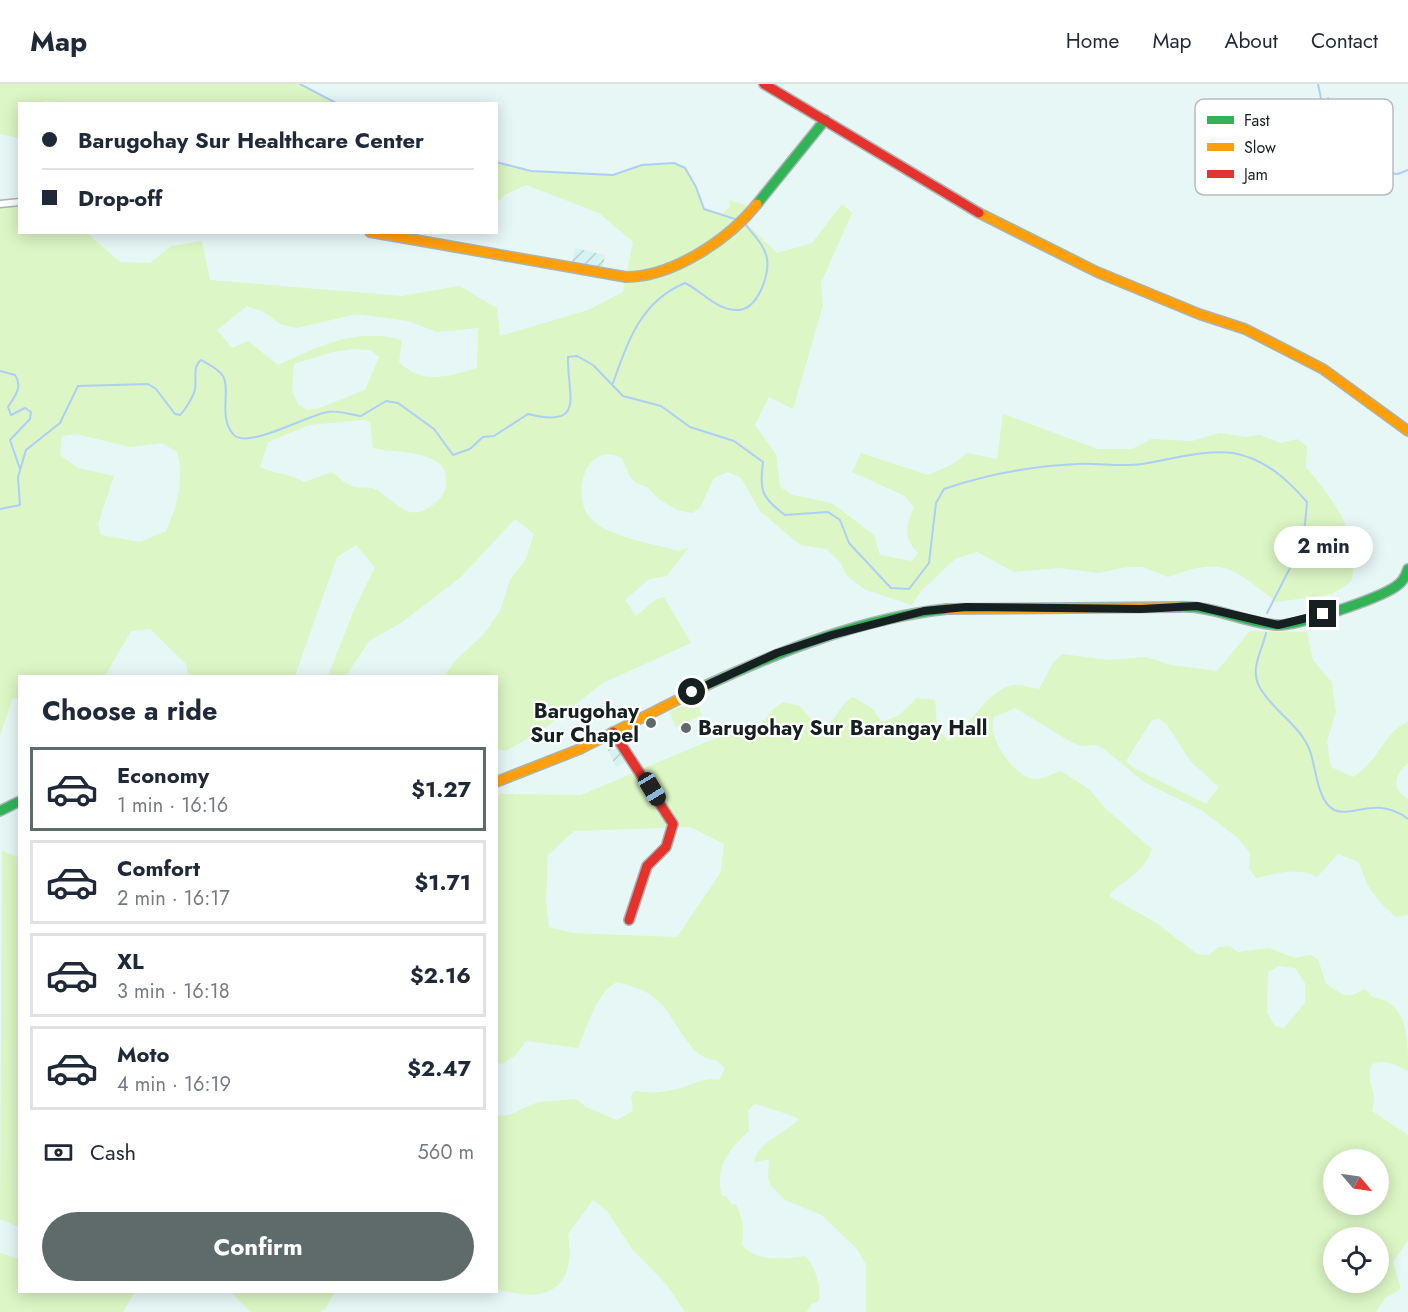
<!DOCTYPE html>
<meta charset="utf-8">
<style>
body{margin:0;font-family:Jost,sans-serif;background:#f2f2f3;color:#1f2937;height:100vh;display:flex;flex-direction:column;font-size:22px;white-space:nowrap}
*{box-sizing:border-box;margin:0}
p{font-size:20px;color:#747a83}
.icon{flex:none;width:33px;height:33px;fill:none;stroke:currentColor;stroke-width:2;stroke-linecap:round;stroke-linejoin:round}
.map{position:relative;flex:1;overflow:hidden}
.panel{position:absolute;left:18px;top:591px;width:480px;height:618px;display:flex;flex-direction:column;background:#fff;border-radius:0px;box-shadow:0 3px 15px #0003}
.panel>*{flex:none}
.banner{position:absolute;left:18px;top:18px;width:480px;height:132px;border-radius:0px;box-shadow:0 3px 15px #0003;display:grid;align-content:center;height:132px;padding:0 24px;background:#fff}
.needle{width:39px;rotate:119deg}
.buttons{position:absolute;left:1323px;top:1065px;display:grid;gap:12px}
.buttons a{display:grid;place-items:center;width:66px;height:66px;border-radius:50%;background:#fff;box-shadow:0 3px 15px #0003;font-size:30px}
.end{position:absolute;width:27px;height:27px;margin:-14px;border:8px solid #162020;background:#fff;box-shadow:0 0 0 3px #fff}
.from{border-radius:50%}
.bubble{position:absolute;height:42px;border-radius:21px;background:#fff;box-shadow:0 3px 15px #0003;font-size:20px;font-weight:700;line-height:42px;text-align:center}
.car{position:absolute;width:18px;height:36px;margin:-18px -9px;border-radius:8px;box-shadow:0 0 4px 2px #0007;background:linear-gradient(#222 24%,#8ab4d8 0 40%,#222 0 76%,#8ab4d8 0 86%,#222 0)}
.banner b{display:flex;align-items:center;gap:21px;height:57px;font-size:22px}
.banner b+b{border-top:2px solid #e0e1e3}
.banner i{width:15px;height:15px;background:#1f2937}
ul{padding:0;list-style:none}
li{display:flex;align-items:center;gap:18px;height:84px;margin:0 12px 9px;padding:0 12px;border:3px solid #e0e1e3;border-radius:0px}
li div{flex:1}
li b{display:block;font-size:22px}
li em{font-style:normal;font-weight:700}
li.active{border-color:#5f6b6b}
li>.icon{width:54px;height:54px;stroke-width:1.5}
h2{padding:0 24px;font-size:27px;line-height:72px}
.pay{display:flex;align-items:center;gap:15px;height:66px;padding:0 24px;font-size:22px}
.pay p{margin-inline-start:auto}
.cta{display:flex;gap:12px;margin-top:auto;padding:12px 24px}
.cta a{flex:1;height:69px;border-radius:36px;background:#5f6b6b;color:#fff;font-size:24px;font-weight:700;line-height:69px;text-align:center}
header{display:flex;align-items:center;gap:36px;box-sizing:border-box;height:84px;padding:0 30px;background:#fff;border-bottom:2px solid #e0e1e3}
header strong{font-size:28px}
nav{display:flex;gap:33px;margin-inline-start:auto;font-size:21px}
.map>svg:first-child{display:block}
.industrial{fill:url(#industrial-furrows)}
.green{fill:#dcf6c5;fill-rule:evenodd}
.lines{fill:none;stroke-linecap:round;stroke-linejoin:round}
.stream{stroke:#aecefa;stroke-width:2}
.street-casing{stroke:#a8b4b3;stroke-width:9}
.fast-casing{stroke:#a8b4b3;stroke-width:12}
.slow-casing{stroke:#a8b4b3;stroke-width:12}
.jam-casing{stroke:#a8b4b3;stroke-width:12}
.street{stroke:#fbfefe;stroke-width:6}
.fast{stroke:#30b455;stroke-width:9}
.slow{stroke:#ff9f0a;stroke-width:9}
.jam{stroke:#e5322d;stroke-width:9}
.route{stroke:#162020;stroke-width:8}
.poi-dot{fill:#5f6b6b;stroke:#fff;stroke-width:2}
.labels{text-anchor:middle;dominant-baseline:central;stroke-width:4.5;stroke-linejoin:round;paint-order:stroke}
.poi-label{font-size:21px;font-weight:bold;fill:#162020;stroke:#fff;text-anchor:end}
.key{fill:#fff;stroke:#b9bcbc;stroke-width:1.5}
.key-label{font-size:16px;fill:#162020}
</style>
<header>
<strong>Map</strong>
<nav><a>Home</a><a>Map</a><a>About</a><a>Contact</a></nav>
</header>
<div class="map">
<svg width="1408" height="1228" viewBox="0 0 1408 1228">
<defs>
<pattern id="industrial-furrows" width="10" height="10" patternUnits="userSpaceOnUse" patternTransform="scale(1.5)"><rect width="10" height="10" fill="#d6f3f1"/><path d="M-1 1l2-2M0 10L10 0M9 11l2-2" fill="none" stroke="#b7d0ce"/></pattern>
</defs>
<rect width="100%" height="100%" fill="#e7f7f6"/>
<path class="industrial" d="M575,164L605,171L602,188L571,181Z
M618,659L627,677L616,683L607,664Z"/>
<path class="green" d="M0,0H300L338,19L67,20L45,17L44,19L20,20L19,54L0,50Z
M497,78L531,87L613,91L642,81L674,79L685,84L696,103L704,125L721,131L730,123L729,116L749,122L761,105L769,106L744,137L777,169L812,159L842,120L852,129L821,199L823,221L793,325L769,313L755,341L776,370L780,403L793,411L832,419L874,451L880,471L912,477L918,469C903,454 906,441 914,423L905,412L852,388L861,369L928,391L953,380L967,369L997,375L1003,330L1098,365H1132L1151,355L1192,357L1220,349L1246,353L1260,351L1281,359L1297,355L1307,362L1306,383C1333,415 1363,454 1351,498L1332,510L1277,518C1231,484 1225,472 1168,493L1143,483H1128L1098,489L1059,484L1014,488L977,468L955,475L921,507L912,521L866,506L847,492L840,478L826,465L800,461L760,427L741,394L728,388L714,394L700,424L692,429L677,426L660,416L647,403L636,399L630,393L622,374C585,355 570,413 591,435C608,453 655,460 678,467L689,463L667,492L649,495L625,516L636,532L655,516L664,513L691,559L603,599L541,647L506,667L497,665L496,592H444L456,576L484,550L500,527L510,496L526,475L534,450L515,435L461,493L401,539L369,557L346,592H328L354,526L375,483L356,461L337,473L295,592H188L186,580L150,545L131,547L105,592H20L19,615L13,614L0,651V116L19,119L20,148L87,149L120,178L150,179L171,162L202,157L210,196L402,212L459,202L497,224L500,252L588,226L623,208L633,158L599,129L526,101L503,112L497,119ZM247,222L264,228L280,240L297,244L357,230L408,237L437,248L478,244L477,284C448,292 423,302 399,278L402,256C354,243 321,262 278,281L248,257L232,264L217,246ZM353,265L370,266L379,273L365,306L319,324L307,326L298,320L292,307L294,280L332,268ZM364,336L370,338L373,364C394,369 422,366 440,380C446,385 446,394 446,401C445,409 440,415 434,420C407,443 394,413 374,405C368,402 361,405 355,403C346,401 339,394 332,388L304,398C287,388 276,391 260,383L268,358L309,341ZM76,350L130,363L162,359L177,368C185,395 177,422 166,447L140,458L101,451L98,440L114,392L78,384L60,371L62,352Z
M1250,547L1307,548L1313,576L1332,599L1336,628L1327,657L1331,683L1353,693C1379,678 1385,646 1408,638V679C1394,691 1391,705 1408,715V831L1396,833C1375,815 1367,804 1359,778L1338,770L1317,793C1297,782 1276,790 1256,794L1249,784L1250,769L1238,754L1201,726L1144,698L1104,665L1096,661L1081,662L1071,658L1015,624L994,633C986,651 1011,688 1030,694C1041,698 1050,690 1061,687L1089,705L1106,725L1152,765C1146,786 1126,795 1110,810V813L1155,838L1197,870L1209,871L1219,863L1229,862L1238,868L1269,864L1295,874L1310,871L1318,875L1326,900L1344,911H1353L1365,905L1372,913C1408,917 1408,954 1408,987C1397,981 1383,974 1371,981C1365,1001 1379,1005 1372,1027L1408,1051V1156L1393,1178L1401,1205L1385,1214L1376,1228H866V1180L857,1165L822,1131L785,1116L771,1102L768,1094L769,1075L754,1079C757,1058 785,1050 799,1035C794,1032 758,1020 754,1020L748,1027L749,1047C729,1065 714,1084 722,1112H726L732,1121L736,1120C743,1135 744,1144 742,1160C755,1179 785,1175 805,1172C815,1182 823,1205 818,1218L812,1220L806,1228H685L666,1200L632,1165L607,1127L593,1116L568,1150C573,1175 569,1205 539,1210C526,1212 510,1208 497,1206V1032L509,1031L538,1018L576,1015L586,1023L617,1036L633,1027L631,1012L635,1007C648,1009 660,1009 673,1006C689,1003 704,992 719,996L725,984L716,976C688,976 677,932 656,915C645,905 631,902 617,898C597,907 586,945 578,964L526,957L515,972L502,980L497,979L496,718L500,710L581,711L711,656L758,644L773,625L783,618L800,622L815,640L827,642C837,633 842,618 853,613L872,624L882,638L899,631L917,614L935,616L937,643L948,657C969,644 991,601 1016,601C1023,601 1032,604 1039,605L1053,579L1062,570L1109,576L1146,573L1171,581L1217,587ZM1160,635L1167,641L1191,678L1219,703L1206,720L1135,685L1126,677L1152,636ZM690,743L724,760L721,788L677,853L572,849L549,843L546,818L548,771L574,747ZM1279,882L1295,884L1305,899V919L1284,944L1275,942L1267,928L1268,888ZM1334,1076H1378V1120H1334ZM1334,1154H1378V1198H1334Z
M696,616L702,631L676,643L669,628Z
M2,767L20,774L19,1143L0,1135Z
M0,1169L19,1175L20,1208L134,1209L123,1228H0Z
M231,1208H335L325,1225L320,1228H250Z"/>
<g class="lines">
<path class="stream" d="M300,0L338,20
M1318,0L1322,19L1325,21L1327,16
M1328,14L1330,34L1365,78L1385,89L1398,90L1408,86
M496,78L531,87L613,91L642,81L674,79L685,84L696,103L704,125L741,137
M0,287L15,291C23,303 15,312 8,323L11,331L25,324L31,328L30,335L10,356L20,385
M613,299C628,257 641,217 685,199C702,207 717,227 738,226C757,226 770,191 767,175C766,163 752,149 745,140
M0,425L20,421L18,393L26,366L60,339L78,302L148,300L156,305L175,330L180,331C185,326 194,312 195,305C197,294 192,283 201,276C208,280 219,285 223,292C231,305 218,332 233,350C246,367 309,330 328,328C338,326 351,331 361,332L386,317L398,319L434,345L453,371L470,365L483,353L494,352L528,330C587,345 567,311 568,273L577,272L593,281L623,312L661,322L690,343L734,357L763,378C759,407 762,414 785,431L828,428L840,436L849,459L891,504L909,505L929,479L936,419L944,405C988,390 1032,382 1078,380C1099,379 1122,383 1142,380C1168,376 1207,365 1233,369C1265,375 1286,394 1307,418L1305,440L1291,482L1267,529
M1266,549C1262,567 1250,584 1259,602C1272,627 1300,640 1310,667C1316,683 1317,717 1334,726C1352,734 1378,711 1408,735"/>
<g class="street-casing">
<path id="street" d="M0,120L20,118"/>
</g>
<g class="fast-casing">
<path id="fast" d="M757,120L825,36
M1178,523C1214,521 1244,539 1277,541C1298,542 1377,515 1395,503C1402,499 1406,492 1408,485
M707,601C783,566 863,534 947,525
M0,727L20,717"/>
</g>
<g class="slow-casing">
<path id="slow" d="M979,129L1097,188L1199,230L1245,245L1323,285L1408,347
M370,148L626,193C673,193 729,155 757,120
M947,525L1178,523
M496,698L580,665L707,601"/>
</g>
<g class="jam-casing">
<path id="jam" d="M764,0L979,129
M613,648L673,740L666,763L647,782L629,836"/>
</g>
<use href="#street" class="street"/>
<use href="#fast" class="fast"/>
<use href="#slow" class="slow"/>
<use href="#jam" class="jam"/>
</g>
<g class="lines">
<path class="route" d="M692,608L777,569L832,551L924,527L966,523L1141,525L1197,522L1278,541L1323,530"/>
</g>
<g class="poi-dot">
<circle cx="651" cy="639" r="6"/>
<circle cx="686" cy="644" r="6"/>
</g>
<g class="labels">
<g class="poi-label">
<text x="639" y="627">Barugohay<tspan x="639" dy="24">Sur Chapel</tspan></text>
<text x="698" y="644" text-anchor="start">Barugohay Sur Barangay Hall</text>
</g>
</g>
<rect x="1195" y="15" width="198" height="96" rx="9" class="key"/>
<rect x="1207" y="32" width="27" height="8" fill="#30b455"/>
<rect x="1207" y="59" width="27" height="8" fill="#ff9f0a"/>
<rect x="1207" y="86" width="27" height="8" fill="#e5322d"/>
<g class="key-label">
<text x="1244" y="42">Fast</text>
<text x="1244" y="69">Slow</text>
<text x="1244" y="96">Jam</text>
</g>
</svg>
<div class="buttons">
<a><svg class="needle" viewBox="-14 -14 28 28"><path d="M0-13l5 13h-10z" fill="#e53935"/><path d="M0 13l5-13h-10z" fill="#747a83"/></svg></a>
<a><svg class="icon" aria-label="locate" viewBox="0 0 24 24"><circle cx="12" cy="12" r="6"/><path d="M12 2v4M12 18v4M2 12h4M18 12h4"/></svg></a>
</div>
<i class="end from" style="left:692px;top:608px"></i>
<i class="end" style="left:1323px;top:530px"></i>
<div class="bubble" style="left:1274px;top:442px;width:99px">2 min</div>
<i class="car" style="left:652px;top:705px;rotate:149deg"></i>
<div class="banner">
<b><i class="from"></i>Barugohay Sur Healthcare Center</b>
<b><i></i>Drop-off</b>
</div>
<section class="panel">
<h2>Choose a ride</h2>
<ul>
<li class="active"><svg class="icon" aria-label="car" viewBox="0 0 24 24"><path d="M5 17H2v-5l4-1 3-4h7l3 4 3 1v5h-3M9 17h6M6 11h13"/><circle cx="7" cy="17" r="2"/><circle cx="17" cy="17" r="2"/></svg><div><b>Economy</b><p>1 min · 16:16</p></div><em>$1.27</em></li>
<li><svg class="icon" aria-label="car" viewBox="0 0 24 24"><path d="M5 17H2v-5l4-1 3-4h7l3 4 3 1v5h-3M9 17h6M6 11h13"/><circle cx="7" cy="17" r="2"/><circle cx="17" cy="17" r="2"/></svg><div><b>Comfort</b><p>2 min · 16:17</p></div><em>$1.71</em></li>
<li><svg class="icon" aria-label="car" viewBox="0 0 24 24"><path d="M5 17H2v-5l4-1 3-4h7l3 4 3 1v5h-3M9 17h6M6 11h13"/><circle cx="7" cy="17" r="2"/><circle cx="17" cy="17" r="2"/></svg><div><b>XL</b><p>3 min · 16:18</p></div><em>$2.16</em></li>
<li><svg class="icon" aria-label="car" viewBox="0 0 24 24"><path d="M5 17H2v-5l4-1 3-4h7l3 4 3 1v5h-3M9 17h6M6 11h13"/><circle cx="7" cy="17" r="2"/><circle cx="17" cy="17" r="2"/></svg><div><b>Moto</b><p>4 min · 16:19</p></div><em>$2.47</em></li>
</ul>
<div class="pay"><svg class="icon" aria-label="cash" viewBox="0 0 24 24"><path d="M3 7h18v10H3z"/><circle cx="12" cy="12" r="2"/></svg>Cash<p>560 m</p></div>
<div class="cta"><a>Confirm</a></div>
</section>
</div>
